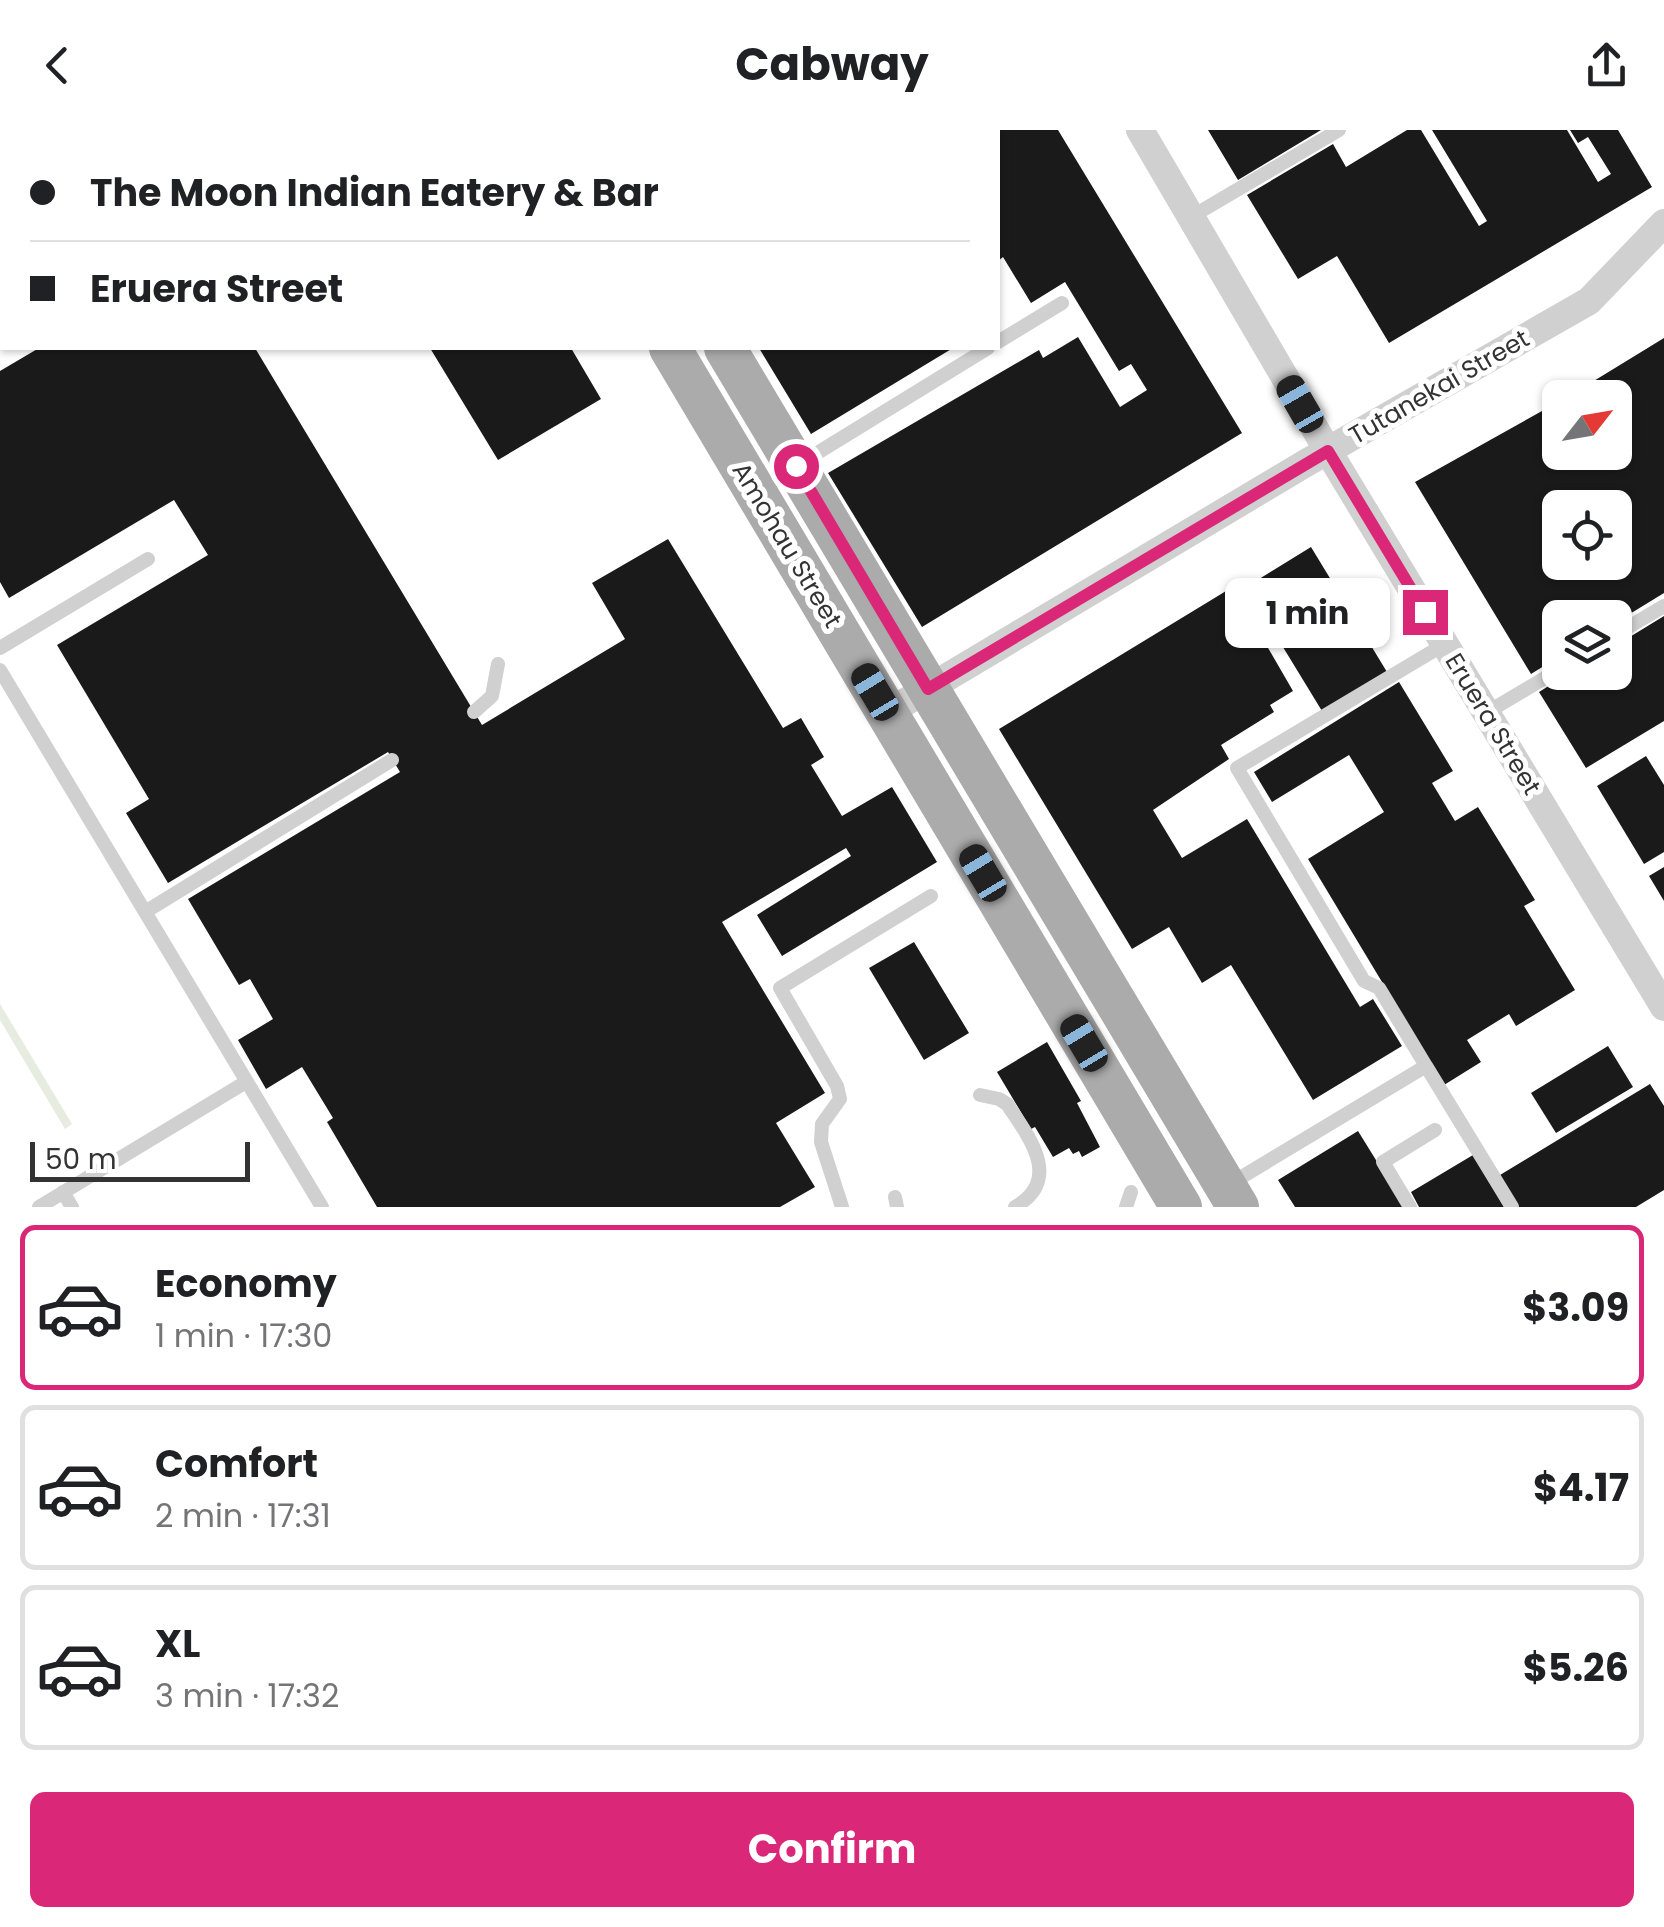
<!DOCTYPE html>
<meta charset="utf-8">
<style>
body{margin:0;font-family:Poppins,sans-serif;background:#f6f6f6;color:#202124;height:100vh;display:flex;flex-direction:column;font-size:38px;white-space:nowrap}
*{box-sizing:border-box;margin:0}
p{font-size:32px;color:#757577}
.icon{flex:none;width:55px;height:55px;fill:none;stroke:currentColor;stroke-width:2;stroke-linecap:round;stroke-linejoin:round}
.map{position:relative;height:1077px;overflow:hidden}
.details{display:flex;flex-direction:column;background:#fff;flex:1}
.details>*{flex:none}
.hud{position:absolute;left:0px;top:0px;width:1000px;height:220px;box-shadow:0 2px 8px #0004;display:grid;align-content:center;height:220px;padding:0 30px;background:#fff}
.needle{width:65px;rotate:59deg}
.controls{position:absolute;left:1542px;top:250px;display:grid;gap:20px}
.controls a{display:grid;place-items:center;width:90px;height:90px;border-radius:15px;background:#fff;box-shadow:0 2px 8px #0004;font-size:50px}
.scale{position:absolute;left:30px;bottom:25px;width:220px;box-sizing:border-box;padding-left:10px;border:5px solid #333;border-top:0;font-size:28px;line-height:35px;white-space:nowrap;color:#333;-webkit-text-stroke:8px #fff;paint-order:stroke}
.end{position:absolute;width:45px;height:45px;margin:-22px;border:12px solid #db2777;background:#fff;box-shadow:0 0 0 5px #fff}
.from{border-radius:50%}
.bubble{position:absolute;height:70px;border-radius:15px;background:#fff;box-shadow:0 2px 8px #0004;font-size:32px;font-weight:700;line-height:70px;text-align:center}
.car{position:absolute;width:30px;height:60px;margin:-30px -15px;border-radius:12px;box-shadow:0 0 8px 2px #0007;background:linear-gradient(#222 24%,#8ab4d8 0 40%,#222 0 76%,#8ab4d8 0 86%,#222 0)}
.hud b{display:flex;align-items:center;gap:35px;height:95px;font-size:38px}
.hud b+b{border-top:2px solid #e0e0e0}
.hud i{width:25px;height:25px;background:#202124}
ul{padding:18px 0 0;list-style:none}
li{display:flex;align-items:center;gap:30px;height:165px;margin:0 20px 15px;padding:0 10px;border:5px solid #e0e0e0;border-radius:15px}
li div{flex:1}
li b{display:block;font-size:38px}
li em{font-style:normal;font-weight:700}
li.active{border-color:#db2777}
li>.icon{width:90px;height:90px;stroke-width:1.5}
.primary-button{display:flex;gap:20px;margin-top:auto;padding:20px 30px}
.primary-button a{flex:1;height:115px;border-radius:15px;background:#db2777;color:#fff;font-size:40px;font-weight:700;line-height:115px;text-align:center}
header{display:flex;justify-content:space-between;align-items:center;height:130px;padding:0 30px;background:#fff;font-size:45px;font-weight:700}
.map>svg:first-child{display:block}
.green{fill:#e6ecdf}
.building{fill:#1a1a1a;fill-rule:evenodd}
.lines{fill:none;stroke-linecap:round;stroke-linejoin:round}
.lane{stroke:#d0d0d0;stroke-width:14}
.street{stroke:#d0d0d0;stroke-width:28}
.primary{stroke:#ababab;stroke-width:42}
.route{stroke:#db2777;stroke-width:12}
.labels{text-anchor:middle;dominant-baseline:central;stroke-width:10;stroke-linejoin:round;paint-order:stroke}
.street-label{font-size:25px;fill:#333;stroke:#fff}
</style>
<header><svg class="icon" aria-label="back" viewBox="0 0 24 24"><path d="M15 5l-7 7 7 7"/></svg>Cabway<svg class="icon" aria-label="share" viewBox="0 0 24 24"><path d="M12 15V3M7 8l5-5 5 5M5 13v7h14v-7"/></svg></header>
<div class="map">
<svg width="1664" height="1077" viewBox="0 0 1664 1077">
<rect width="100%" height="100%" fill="#fff"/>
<path class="green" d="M0,874L72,994L65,999L0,890Z"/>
<path class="building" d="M998,0H1058L1242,303L922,497L828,343L1039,220L1043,228L1078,207L1120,277L1147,260L1131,234L1119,241L1065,152L1031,173L1003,127L998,131Z
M1208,0H1321L1238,50Z
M1407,0H1421L1479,96L1487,91L1432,0H1567L1598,52L1611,44L1588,7L1578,13L1570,0H1618L1652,57L1389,213L1337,126L1298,149L1247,65L1333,14L1346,37Z
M1664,208V463L1615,493V488H1560V526L1531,544L1415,352L1560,271V322H1615V268H1566ZM1560,378H1615V432H1560Z
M39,218H255L482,595L625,509L592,453L668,409L783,598L801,588L824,627L811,635L842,686L892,657L937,732L782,826L757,785L851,726L846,718L722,792L825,963L776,993L815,1057L780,1077H377L327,992L333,988L302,937L266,959L238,910L273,889L250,849L239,855L188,769L400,642L388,622L168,753L126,683L149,669L57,515L208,425L174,370L9,468L0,452V241Z
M430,218H571L601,269L498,330Z
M759,218H953L811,304Z
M1311,417L1387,542L1322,581L1275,504L1264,511L1293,561L1270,575L1274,582L1221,615L1229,629L1153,680L1182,728L1247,689L1360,877L1373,869L1402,916L1313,970L1231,835L1202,853L1169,797L1132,819L999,599L1231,458L1235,464Z
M1664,486V591L1586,638L1539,562L1571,542H1615V516Z
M1399,552L1453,641L1432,653L1455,691L1478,677L1535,770L1524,776L1575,860L1516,896L1509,884L1467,910L1481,932L1444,955L1308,729L1384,682L1349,625L1272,672L1254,642Z
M1646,626L1664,655V722L1644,734L1597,656Z
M1664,737V771L1649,746Z
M914,812L969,903L924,930L869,838Z
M1047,912L1081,971L1077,973L1100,1017L1082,1027L1079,1021L1073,1024L1069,1018L1053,1027L1035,997L1031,999L997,942Z
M1608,916L1633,957L1556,1003L1531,963Z
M1650,954L1664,976V1060L1636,1077H1519L1500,1045Z
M1358,1001L1405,1077H1295L1278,1050Z
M1473,1025L1504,1077H1419L1411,1062Z"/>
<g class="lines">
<path class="lane" d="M860,0L861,2
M1191,87L1339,0
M998,212L1062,173
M801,333L988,218
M1615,505L1664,476
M0,518L148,429
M0,540L322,1077
M474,582L492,566L498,534
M1486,583L1560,539
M145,782L392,630
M1426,936L1379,858L1364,851L1237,638L1445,514
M980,965L999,969L1007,974C1029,1007 1063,1049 1015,1077
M1230,1054L1426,936L1512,1077
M63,1062L72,1077
M895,1067L897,1077
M39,1077L246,952
M842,1077L821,1012L822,994L840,969L837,956L780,858L931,766
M1126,1077L1131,1062
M1410,1077L1383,1032L1435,1000"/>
<path class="street" d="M1140,0L1328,321L1664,877
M887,583L1306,333L1589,171L1664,93"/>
<path class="primary" d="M541,0L543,2
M596,0L597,2
M670,218L1181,1077
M725,218L1238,1077"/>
</g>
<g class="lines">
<path class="route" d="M796,336L928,559L1328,321L1425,482"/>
</g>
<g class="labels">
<g class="street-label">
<text transform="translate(1439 257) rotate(-30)">Tutanekai Street</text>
<text transform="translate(787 415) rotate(59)">Amohau Street</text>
<text transform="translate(1493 594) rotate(59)">Eruera Street</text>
</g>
</g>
</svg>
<div class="controls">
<a><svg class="needle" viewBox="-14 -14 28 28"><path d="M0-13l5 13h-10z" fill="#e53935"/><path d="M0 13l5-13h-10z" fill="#757577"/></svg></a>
<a><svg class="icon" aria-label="locate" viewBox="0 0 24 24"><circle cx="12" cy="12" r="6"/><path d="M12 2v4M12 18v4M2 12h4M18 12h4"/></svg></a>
<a><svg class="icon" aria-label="layers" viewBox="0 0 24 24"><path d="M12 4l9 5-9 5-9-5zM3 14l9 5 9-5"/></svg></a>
</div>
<div class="scale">50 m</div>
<i class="end from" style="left:796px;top:336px"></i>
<i class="end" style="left:1425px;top:482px"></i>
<div class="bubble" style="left:1225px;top:448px;width:165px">1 min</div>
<i class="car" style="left:1300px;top:274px;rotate:330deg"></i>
<i class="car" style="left:875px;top:562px;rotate:329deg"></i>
<i class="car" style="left:983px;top:743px;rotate:329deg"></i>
<i class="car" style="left:1084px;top:913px;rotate:329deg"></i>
<div class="hud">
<b><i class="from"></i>The Moon Indian Eatery &amp; Bar</b>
<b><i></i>Eruera Street</b>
</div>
</div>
<section class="details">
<ul>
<li class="active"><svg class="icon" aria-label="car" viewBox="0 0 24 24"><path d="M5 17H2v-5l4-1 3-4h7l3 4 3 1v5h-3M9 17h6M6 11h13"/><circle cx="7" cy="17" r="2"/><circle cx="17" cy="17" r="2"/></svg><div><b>Economy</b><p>1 min · 17:30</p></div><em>$3.09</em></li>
<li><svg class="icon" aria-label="car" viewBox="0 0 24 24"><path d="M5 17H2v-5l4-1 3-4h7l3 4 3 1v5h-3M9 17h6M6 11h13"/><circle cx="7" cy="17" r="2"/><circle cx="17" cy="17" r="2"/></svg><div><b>Comfort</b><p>2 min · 17:31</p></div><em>$4.17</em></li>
<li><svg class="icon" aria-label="car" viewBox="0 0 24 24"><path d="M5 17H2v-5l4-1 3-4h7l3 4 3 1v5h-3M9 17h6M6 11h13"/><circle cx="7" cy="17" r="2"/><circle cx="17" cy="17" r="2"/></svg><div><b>XL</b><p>3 min · 17:32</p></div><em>$5.26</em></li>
</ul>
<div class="primary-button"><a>Confirm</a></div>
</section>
